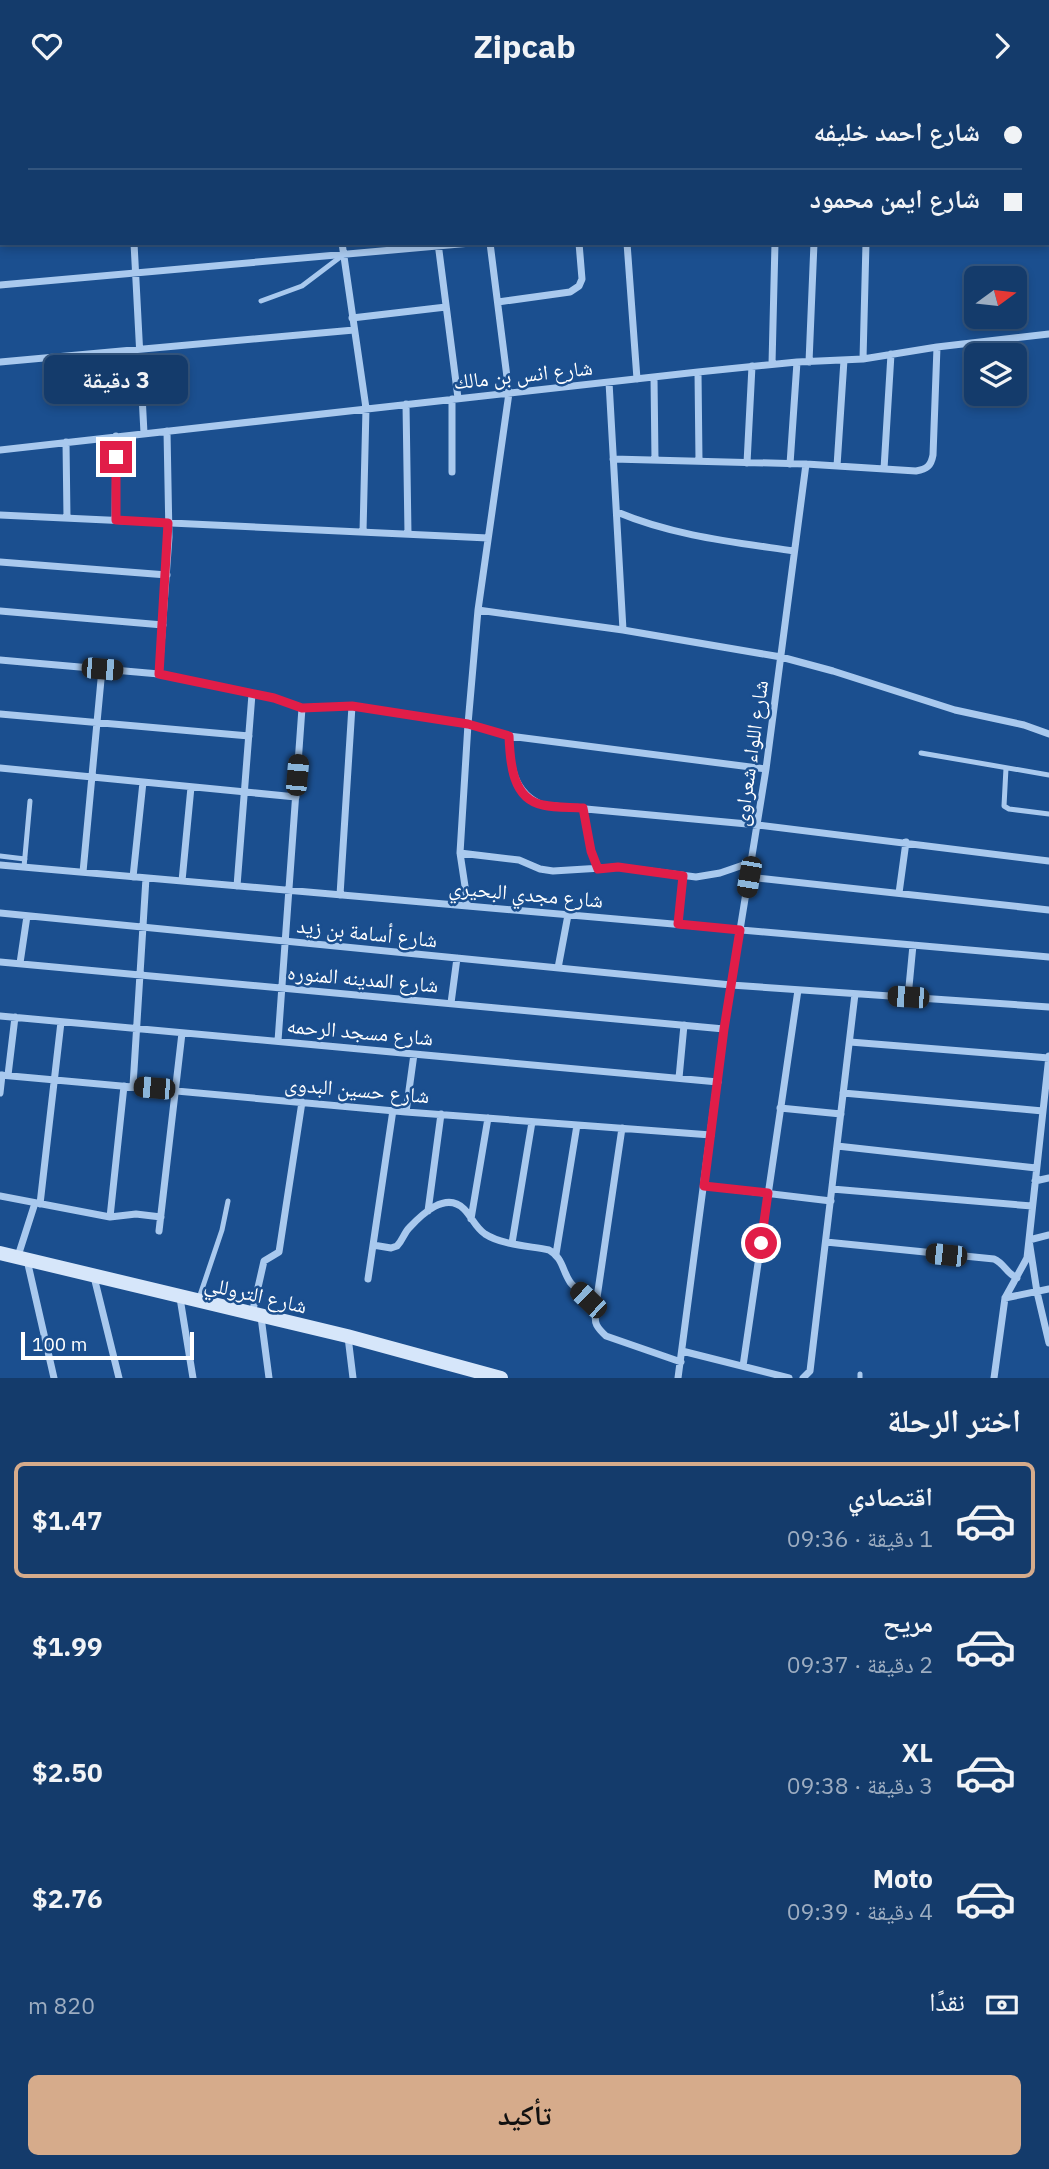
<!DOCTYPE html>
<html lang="ar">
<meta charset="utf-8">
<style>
body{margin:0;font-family:"IBM Plex Sans","Noto Naskh Arabic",sans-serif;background:#1d4271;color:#f1f3f6;direction:rtl;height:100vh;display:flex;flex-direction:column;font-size:26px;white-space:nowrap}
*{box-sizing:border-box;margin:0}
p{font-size:23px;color:#9dadc1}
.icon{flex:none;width:38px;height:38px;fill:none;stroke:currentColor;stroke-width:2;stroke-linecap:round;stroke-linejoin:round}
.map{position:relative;height:1287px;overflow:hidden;direction:ltr}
.side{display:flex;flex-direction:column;background:#143b6b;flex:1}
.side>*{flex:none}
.hud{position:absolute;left:0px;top:0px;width:1050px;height:154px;box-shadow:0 4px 10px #0003,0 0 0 2px #33557e;direction:rtl;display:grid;align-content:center;height:154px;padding:0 28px;background:#143b6b}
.needle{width:46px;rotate:75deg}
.controls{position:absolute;left:964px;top:175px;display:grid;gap:14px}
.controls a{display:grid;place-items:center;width:63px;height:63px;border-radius:10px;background:#143b6b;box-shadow:0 4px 10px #0003,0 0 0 2px #33557e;font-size:35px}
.scale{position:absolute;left:21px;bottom:18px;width:173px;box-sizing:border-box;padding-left:7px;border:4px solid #fff;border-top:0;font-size:19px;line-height:24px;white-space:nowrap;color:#fff;-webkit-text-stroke:5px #1b4f8f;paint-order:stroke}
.end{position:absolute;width:32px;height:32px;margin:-16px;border:9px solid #e11d48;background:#fff;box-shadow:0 0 0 4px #fff}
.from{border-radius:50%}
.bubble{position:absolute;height:49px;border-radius:10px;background:#143b6b;box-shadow:0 4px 10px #0003,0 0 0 2px #33557e;font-size:23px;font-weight:700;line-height:49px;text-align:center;direction:rtl}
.car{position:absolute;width:21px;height:42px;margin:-21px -10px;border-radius:9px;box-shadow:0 0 5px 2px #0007;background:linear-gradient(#222 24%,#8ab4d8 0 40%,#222 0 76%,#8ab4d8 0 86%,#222 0)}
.hud b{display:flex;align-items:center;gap:24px;height:66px;font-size:26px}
.hud b+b{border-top:2px solid #33557e}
.hud i{width:18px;height:18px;background:#f1f3f6}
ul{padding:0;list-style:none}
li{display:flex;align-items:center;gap:21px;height:116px;margin:0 14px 10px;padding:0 14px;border:4px solid transparent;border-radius:10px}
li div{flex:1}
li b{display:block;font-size:26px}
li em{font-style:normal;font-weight:700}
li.active{border-color:#d6ab8b}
li>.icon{width:63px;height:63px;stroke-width:1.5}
h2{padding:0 28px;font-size:32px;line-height:84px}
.pay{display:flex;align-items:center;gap:18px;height:77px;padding:0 28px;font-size:26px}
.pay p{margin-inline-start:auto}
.button{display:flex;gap:14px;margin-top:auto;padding:14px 28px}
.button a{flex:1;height:80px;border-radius:10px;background:#d6ab8b;color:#111;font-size:28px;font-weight:700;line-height:80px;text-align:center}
header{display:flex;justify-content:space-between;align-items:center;height:91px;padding:0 28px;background:#143b6b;font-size:32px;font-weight:700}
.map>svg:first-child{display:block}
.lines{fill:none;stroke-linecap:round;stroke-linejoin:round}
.lane{stroke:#a9c9ee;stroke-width:5}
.street{stroke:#a9c9ee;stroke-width:7}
.secondary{stroke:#d6e6fa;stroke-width:14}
.route{stroke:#e11d48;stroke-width:9}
.labels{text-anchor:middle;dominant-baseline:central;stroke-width:5;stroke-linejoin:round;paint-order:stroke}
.street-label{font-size:21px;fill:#fff;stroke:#1b4f8f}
</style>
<header><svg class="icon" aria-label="forward" viewBox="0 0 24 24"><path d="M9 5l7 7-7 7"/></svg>Zipcab<svg class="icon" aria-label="heart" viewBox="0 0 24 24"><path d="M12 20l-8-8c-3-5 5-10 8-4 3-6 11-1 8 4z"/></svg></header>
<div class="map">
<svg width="1049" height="1287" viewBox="0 0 1049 1287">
<rect width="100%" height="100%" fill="#1b4f8f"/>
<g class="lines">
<path class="lane" d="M261,210L302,195L343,164
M921,662L1049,684
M1006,677L1004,715L1009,718L1049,723
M0,765L25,768
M24,776L30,710
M199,1207L222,1139L228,1110
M860,1287V1283"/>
<path class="street" d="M139,0V2
M323,0V2
M417,0V2
M472,0V2
M526,0V2
M660,0V2
M730,0V2
M824,0V2
M585,2L598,0
M0,19H2
M0,67H2
M0,123H2
M134,152L144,342
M342,152L366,317L363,441
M438,152L458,307
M627,152L637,288
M0,194L471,152
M498,211L570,201L579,195L582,188L579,152
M352,227L446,216
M863,268L866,152
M0,271L354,239
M809,271L814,152
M772,273L775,152
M698,281L699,370
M654,286L655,369
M609,291L623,539
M406,313L408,443
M66,351L67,427
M0,359L698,281L797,271L863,268L937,256L1049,243
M613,368L806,373L916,380C927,378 931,375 933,364L937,256
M747,372L752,275
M790,373L797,271
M837,375L844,269
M884,378L891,263
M452,381V308
M617,421C674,445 733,451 794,460
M0,424L488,447
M115,429L116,345
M0,471L167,484
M478,519L623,539L781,566L833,580L955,619L1024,634L1049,643
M0,520L163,534
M0,569L159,583L274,607L302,617L352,615L468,633L509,645L766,678
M159,583L169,446L167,340
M0,623L249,645
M509,645C510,674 513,702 543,714L758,734L1049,770
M0,677L296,706
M583,717L591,760L598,778
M460,762L519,769L540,778L553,780L618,776L696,786L720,782L752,771
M0,774L1049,866
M83,781L102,578
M133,786L143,691
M749,786L1049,819
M182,790L191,696
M237,795L252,603
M899,802L906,751
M340,804L352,615
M468,815L460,762L468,633L478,519L509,302L490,152
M0,822L731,894L1049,916
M678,833L683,785
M0,871L724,938
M20,872L27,825
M558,877L568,824
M908,906L913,854
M451,912L457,867
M0,925L718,991
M278,950L302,617
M850,951L1049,967
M0,984L406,1021L711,1044
M8,984L15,926
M679,987L684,934
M133,995L146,787
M0,1002L2,984
M843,1002L1043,1020
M780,1017L841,1023
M406,1021L414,963
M837,1055L1036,1077
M1035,1090L1049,1087
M704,1095L831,1110
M832,1098L1032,1115
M0,1105L110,1126L136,1123L161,1126
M40,1113L61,931
M428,1120L441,1023
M110,1126L124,995
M471,1128L488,1027
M159,1140L182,942
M1049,1144L1029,1149L1037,1201L1049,1252
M826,1151L994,1168C1004,1172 1007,1183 1017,1187
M512,1152L532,1031
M373,1154L391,1157L397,1155C403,1149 404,1142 409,1137C422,1123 446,1100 464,1118C472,1126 475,1136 485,1143C502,1154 530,1155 549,1159C563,1167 562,1179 570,1191C577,1200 588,1206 593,1216C599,1230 589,1229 606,1245L681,1271
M556,1163L577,1034
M18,1165L35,1112
M27,1169L54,1287
M94,1186L119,1287
M368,1188L393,1019
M180,1207L193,1287
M1005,1207L1049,1198
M595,1220L622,1037
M252,1223L264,1170L279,1161L302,1011
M261,1226L269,1287
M348,1246L353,1287
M682,1260L789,1287
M743,1275L798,899
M678,1287L724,938L766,678L806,373
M803,1287L810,1280L855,903
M994,1287L1005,1207L1027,1167L1049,965"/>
<path class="secondary" d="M0,1162L347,1245L501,1287"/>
</g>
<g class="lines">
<path class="route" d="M116,366V429L168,432L159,583L274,607L302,617L352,615L468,633L509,645C510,671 512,708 543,714C556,717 570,716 583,717L591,760L598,778L618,776L683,785L678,833L740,839L724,938L704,1095L768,1102L761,1152"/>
</g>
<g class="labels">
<g class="street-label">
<text transform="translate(523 283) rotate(-6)">شارع انس بن مالك</text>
<text transform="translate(750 662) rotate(-82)">شارع اللواء شعراوى</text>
<text transform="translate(526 802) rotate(5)">شارع مجدي البحيري</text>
<text transform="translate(367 841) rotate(6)">شارع أسامة بن زيد</text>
<text transform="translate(363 887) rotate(5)">شارع المدينه المنوره</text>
<text transform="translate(360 940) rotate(5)">شارع مسجد الرحمه</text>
<text transform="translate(357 998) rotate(5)">شارع حسين البدوى</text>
<text transform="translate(256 1203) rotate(13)">شارع التروللي</text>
</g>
</g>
</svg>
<div class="controls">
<a><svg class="needle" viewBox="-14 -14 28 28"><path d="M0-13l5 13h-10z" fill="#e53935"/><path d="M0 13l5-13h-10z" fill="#9dadc1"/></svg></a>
<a><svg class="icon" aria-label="layers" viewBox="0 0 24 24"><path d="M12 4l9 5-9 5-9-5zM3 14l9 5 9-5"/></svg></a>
</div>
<div class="scale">100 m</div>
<i class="end from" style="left:761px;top:1152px"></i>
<i class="end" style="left:116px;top:366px"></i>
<div class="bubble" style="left:44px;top:264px;width:144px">3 دقيقة</div>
<i class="car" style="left:102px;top:578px;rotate:95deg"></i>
<i class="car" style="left:297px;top:684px;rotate:5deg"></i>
<i class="car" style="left:749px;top:786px;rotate:190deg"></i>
<i class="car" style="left:908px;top:906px;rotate:274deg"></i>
<i class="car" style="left:154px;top:997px;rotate:275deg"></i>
<i class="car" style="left:946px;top:1164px;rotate:276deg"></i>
<i class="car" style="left:588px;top:1209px;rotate:314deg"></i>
<div class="hud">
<b><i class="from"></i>شارع احمد خليفه</b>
<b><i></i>شارع ايمن محمود</b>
</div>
</div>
<section class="side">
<h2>اختر الرحلة</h2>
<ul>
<li class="active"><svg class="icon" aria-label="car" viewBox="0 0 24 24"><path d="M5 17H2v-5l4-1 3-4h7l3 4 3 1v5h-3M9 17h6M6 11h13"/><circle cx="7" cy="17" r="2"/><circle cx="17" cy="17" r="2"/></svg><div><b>اقتصادي</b><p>1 دقيقة · 09:36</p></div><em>$1.47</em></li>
<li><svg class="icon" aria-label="car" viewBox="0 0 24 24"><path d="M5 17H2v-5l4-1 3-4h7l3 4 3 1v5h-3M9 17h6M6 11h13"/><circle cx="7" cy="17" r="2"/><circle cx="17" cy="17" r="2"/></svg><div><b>مريح</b><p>2 دقيقة · 09:37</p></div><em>$1.99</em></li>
<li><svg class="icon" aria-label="car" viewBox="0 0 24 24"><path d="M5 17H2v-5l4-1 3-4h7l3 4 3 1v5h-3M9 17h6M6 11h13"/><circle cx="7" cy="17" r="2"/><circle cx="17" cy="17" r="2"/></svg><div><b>XL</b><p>3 دقيقة · 09:38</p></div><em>$2.50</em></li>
<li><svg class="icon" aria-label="car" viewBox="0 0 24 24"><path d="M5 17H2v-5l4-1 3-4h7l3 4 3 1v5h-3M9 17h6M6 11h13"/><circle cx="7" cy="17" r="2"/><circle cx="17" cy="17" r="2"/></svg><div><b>Moto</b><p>4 دقيقة · 09:39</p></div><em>$2.76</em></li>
</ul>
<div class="pay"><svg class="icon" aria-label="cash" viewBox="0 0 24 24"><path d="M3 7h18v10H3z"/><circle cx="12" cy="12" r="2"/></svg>نقدًا<p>820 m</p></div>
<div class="button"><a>تأكيد</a></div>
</section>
